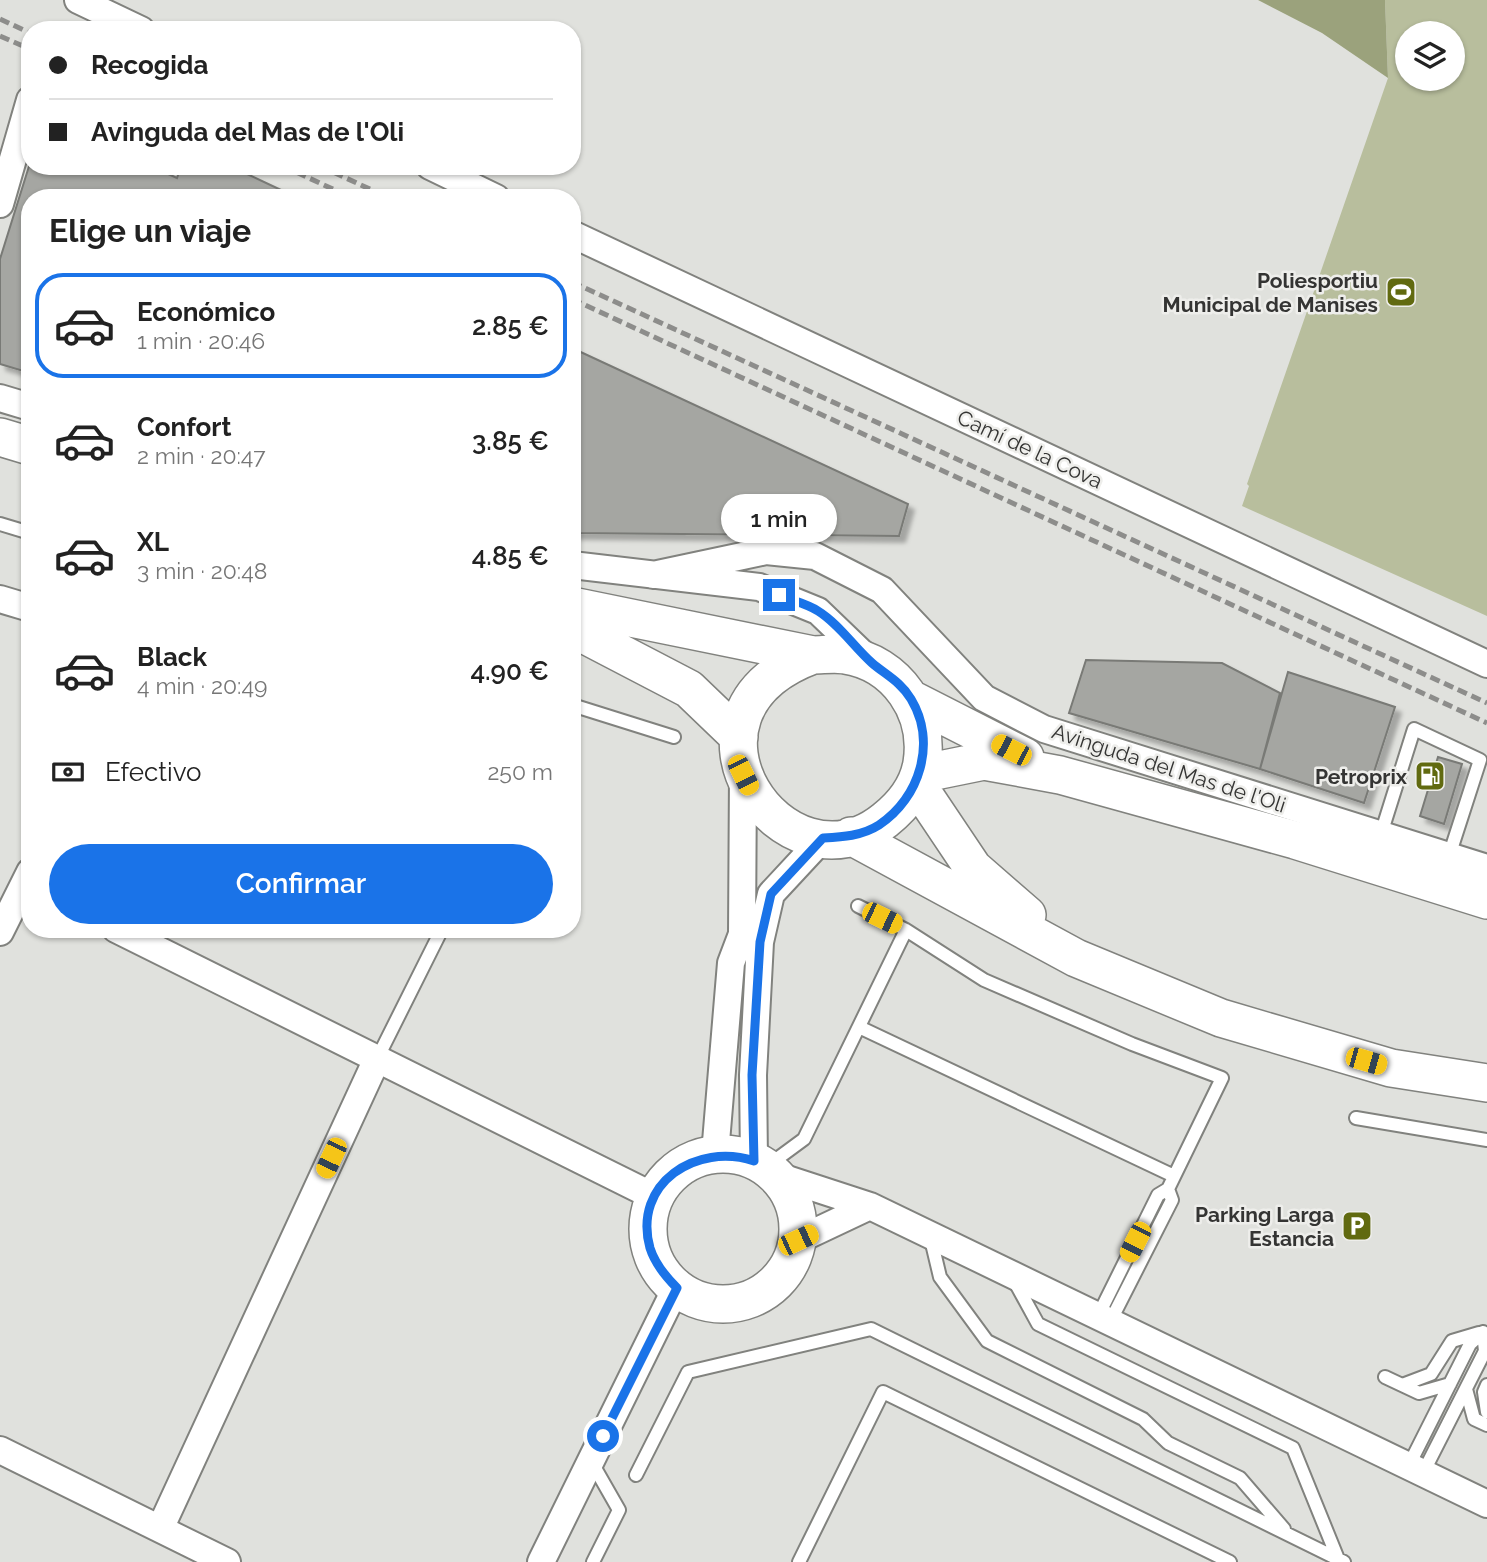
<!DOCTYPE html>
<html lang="es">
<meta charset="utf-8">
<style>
body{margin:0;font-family:Raleway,sans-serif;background:#f2f2f2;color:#222;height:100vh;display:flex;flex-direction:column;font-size:26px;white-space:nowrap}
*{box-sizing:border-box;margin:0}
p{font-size:23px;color:#767676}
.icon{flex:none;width:38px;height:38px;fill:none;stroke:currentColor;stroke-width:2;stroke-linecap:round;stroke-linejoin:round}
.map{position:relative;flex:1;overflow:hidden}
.side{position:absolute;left:21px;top:189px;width:560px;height:749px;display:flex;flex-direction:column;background:#fff;border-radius:28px;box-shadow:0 2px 5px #0004}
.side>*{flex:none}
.banner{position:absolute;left:21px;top:21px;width:560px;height:154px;border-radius:28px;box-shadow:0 2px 5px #0004;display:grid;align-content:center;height:154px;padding:0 28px;background:#fff}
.buttons{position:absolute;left:1395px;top:21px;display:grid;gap:14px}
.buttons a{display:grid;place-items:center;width:70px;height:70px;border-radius:50%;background:#fff;box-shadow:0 2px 5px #0004;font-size:35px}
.end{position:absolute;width:32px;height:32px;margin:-16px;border:9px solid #1a73e8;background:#fff;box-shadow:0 0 0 4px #fff}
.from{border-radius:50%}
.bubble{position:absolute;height:49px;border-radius:24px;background:#fff;box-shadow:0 2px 5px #0004;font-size:23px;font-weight:600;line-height:49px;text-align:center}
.car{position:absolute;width:21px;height:42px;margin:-21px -10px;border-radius:9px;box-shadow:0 0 5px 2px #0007;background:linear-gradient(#f5c518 24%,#345 0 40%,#f5c518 0 76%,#345 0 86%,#f5c518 0)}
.banner b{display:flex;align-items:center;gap:24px;height:66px;font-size:26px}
.banner b+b{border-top:2px solid #e0e0e0}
.banner i{width:18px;height:18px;background:#222}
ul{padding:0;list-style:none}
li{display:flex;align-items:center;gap:21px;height:105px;margin:0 14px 10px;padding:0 14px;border:4px solid transparent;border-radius:28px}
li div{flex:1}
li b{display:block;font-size:26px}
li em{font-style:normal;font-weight:600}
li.current{border-color:#1a73e8}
li>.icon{width:63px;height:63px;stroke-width:1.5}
h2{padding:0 28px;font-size:32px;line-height:84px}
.pay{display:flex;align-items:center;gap:18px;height:77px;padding:0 28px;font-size:26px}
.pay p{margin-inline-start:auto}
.cta{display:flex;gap:14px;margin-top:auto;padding:14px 28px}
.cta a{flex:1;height:80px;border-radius:42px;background:#1a73e8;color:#fff;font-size:28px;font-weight:600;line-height:80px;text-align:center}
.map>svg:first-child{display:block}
.green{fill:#b8be9d;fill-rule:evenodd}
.forest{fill:#9ba27c}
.building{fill:#a5a6a2;stroke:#797a76;stroke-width:2;filter:url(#shadow)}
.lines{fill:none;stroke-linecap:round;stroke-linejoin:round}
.lane-casing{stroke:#81827e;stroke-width:16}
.street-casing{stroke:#81827e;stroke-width:30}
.secondary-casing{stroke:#81827e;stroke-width:40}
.lane{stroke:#fff;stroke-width:12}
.street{stroke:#fff;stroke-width:26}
.secondary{stroke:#fff;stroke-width:37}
.rail{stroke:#8d8d8b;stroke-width:5;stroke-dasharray:10 5;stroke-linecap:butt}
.route{stroke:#1a73e8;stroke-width:9}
.labels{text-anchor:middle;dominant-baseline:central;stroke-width:5;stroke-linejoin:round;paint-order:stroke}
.poi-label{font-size:21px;font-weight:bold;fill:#343433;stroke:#eeeeeb;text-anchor:end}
.street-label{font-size:21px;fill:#343433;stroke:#eeeeeb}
</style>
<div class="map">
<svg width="1487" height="1562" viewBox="0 0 1487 1562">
<defs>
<filter id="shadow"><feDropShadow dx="6" dy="6" stdDeviation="2" flood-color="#0004"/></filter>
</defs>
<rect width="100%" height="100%" fill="#e0e1dd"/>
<path class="green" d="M1385,0H1487V616L1242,506L1249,486L1247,484L1388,78ZM1407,33H1452V79H1407Z"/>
<path class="forest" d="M1258,0H1385L1388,78L1322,33Z"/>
<path class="building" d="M30,163V166H151L177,178L181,166H230L298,198H30V373L0,364V259Z
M572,348L908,504L899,536L572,533Z
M1086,660L1222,663L1280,693L1260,769L1069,713Z
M1288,672L1395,707L1364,803L1260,769Z
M1438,757L1462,764L1444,824L1420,816Z"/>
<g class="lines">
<g class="lane-casing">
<path id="lane" d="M0,524L30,533
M572,705L674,737
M1381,834L1414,729L1480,760L1449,856
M858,906L906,930L984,980L1132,1044L1222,1078L1168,1189L1158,1195L1098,1316
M859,1027L1174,1176
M377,1059L442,929
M1356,1118L1487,1140
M766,1167L804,1139L906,930
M930,1235L940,1277L987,1341L1143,1419L1168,1443L1240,1478L1284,1529
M1015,1282L1038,1324L1293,1448L1338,1559
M1110,1322L1172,1200L1168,1189
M1385,1377L1419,1393L1450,1384
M1402,1385L1431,1374L1452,1341L1479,1333
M1487,1385L1484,1392L1487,1412
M1466,1389L1474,1419L1487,1425
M591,1461L619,1510L593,1562
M1408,1467L1470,1344L1483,1332
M1423,1473L1485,1351L1483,1332
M636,1475L688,1372L871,1329L1344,1562
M799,1562L883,1392L1230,1562"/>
</g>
<g class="street-casing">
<path id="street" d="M78,0L141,30
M430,166L496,198
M0,204L30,100
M572,234L1487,664
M0,398L30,407
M572,565L759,587L818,611L870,661
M653,575L766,551L815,556L882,590L984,698L1044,729L1487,868
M0,599L30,608
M116,929L655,1197
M0,932L30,872
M715,1154L731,963L742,934L743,774
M754,1161L753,1075L760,942L771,894L823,838
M775,1175L870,1206L1487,1504
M798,1240L870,1206
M0,1450L227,1562
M160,1529L377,1059
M541,1562L676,1288"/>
</g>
<g class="secondary-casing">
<path id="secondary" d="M0,437L30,446
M572,606L813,655C823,655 835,653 845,655C897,663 930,712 922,763C918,787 904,805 885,820C785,901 653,714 813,655
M572,628L689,689L739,737
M911,699L1025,757
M920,774L984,761L1060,775L1295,840L1487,900
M916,783L973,868L1027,915
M851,836L1076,958L1221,1018L1391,1068L1487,1083
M648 1229a75 75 0 1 1 150 0a75 75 0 1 1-150 0Z"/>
</g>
<use href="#lane" class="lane"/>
<use href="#street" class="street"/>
<use href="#secondary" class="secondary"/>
<path class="rail" d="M0,19L30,33
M0,36L30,49
M283,166L352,198
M320,166L389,198
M572,282L1487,703
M572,299L1487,723"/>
</g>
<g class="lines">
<path class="route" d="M603,1436L677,1288C665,1276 655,1264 650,1248C632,1183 697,1142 754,1161L752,1075L760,942L771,894L823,838C842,837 862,836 879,825C920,798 937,742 911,699C901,682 886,675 872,663C854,647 839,624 818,611C807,604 791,600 779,595"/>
</g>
<defs>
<g id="stadium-square" transform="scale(1.575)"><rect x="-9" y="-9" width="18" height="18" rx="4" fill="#616a10" stroke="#eeeeeb"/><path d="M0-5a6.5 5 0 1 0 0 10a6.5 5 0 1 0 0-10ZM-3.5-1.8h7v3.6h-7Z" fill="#fff"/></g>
<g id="fuel-square" transform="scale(1.575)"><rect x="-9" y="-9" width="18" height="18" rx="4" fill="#616a10" stroke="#eeeeeb"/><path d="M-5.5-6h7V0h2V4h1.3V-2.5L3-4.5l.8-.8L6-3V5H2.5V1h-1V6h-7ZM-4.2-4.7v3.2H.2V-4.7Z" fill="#fff"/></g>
<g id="parking-square" transform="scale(1.575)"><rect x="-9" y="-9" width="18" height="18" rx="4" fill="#616a10" stroke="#eeeeeb"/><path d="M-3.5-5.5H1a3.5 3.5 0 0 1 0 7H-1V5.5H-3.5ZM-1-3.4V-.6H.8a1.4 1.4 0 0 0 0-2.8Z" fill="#fff"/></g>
</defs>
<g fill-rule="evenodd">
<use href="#stadium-square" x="1401" y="292"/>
<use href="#fuel-square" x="1430" y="776"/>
<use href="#parking-square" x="1357" y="1226"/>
</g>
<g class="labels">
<g class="poi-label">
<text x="1378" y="280">Poliesportiu<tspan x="1378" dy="24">Municipal de Manises</tspan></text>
<text x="1407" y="776">Petroprix</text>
<text x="1334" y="1214">Parking Larga<tspan x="1334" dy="24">Estancia</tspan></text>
</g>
<g class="street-label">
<text transform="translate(1030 449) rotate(25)">Camí de la Cova</text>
<text transform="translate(1169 768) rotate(18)">Avinguda del Mas de l'Oli</text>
</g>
</g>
</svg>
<div class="buttons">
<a><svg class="icon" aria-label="layers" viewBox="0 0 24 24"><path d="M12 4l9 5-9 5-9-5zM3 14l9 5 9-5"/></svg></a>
</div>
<i class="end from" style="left:603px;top:1436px"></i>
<i class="end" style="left:779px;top:595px"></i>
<div class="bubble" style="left:721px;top:494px;width:116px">1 min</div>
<i class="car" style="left:1011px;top:750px;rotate:297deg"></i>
<i class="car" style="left:743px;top:775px;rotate:154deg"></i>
<i class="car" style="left:882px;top:918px;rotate:116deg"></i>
<i class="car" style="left:1366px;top:1061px;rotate:106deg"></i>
<i class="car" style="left:331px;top:1158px;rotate:205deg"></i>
<i class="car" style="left:798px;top:1240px;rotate:65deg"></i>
<i class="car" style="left:1135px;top:1242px;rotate:207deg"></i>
<div class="banner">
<b><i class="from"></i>Recogida</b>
<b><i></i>Avinguda del Mas de l'Oli</b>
</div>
<section class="side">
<h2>Elige un viaje</h2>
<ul>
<li class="current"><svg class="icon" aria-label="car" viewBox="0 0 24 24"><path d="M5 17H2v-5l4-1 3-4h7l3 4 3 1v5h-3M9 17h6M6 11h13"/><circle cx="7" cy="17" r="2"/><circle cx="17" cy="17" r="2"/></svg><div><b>Económico</b><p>1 min · 20:46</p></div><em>2.85 €</em></li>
<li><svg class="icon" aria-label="car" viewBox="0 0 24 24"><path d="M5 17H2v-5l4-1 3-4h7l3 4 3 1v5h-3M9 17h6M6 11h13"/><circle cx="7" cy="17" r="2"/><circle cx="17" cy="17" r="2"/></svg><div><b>Confort</b><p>2 min · 20:47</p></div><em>3.85 €</em></li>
<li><svg class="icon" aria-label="car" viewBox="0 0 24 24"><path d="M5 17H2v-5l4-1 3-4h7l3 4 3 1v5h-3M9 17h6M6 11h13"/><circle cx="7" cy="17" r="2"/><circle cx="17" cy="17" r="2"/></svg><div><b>XL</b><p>3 min · 20:48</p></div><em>4.85 €</em></li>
<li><svg class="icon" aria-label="car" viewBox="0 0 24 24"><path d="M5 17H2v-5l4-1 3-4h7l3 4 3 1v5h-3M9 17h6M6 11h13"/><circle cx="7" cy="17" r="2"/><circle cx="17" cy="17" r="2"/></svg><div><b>Black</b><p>4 min · 20:49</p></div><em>4.90 €</em></li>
</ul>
<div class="pay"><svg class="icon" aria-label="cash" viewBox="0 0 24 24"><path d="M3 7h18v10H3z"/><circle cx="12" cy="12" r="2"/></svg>Efectivo<p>250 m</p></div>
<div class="cta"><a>Confirmar</a></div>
</section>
</div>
